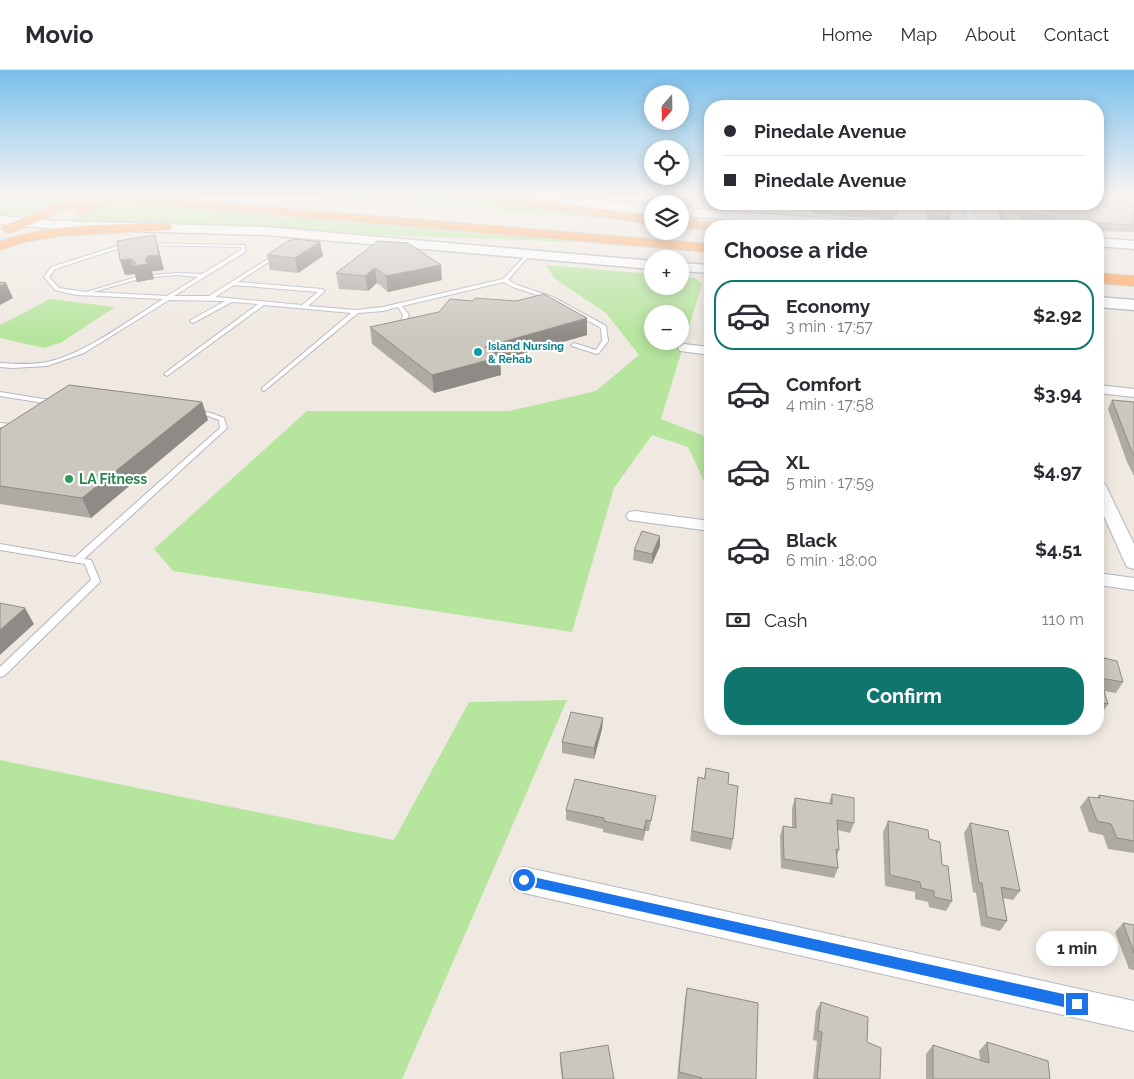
<!DOCTYPE html>
<meta charset="utf-8">
<style>
body{margin:0;font-family:Raleway,sans-serif;background:#f7f7f7;color:#2b2b33;height:100vh;display:flex;flex-direction:column;font-size:19px;white-space:nowrap}
*{box-sizing:border-box;margin:0}
p{font-size:16px;color:#7c7c81}
.icon{flex:none;width:28px;height:28px;fill:none;stroke:currentColor;stroke-width:2;stroke-linecap:round;stroke-linejoin:round}
.map{position:relative;flex:1;overflow:hidden}
.panel{position:absolute;left:704px;top:150px;width:400px;height:515px;display:flex;flex-direction:column;background:#fff;border-radius:20px;box-shadow:0 2px 12px #0003}
.panel>*{flex:none}
.banner{position:absolute;left:704px;top:30px;width:400px;height:110px;border-radius:20px;box-shadow:0 2px 12px #0003;display:grid;align-content:center;height:110px;padding:0 20px;background:#fff}
.needle{width:32px;rotate:200deg}
.controls{position:absolute;left:644px;top:15px;display:grid;gap:10px}
.controls a{display:grid;place-items:center;width:45px;height:45px;border-radius:50%;background:#fff;box-shadow:0 2px 12px #0003;font-size:25px}
.end{position:absolute;width:22px;height:22px;margin:-11px;border:6px solid #1a73e8;background:#fff;box-shadow:0 0 0 2px #fff}
.from{border-radius:50%}
.bubble{position:absolute;height:35px;border-radius:18px;background:#fff;box-shadow:0 2px 12px #0003;font-size:16px;font-weight:700;line-height:35px;text-align:center}
.banner b{display:flex;align-items:center;gap:18px;height:48px;font-size:19px}
.banner b+b{border-top:1px solid #e1e1e2}
.banner i{width:12px;height:12px;background:#2b2b33}
ul{padding:0;list-style:none}
li{display:flex;align-items:center;gap:15px;height:70px;margin:0 10px 8px;padding:0 10px;border:2px solid transparent;border-radius:20px}
li div{flex:1}
li b{display:block;font-size:19px}
li em{font-style:normal;font-weight:700}
li.current{border-color:#0f766e}
li>.icon{width:45px;height:45px;stroke-width:1.5}
h2{padding:0 20px;font-size:22px;line-height:60px}
.pay{display:flex;align-items:center;gap:12px;height:55px;padding:0 20px;font-size:19px}
.pay p{margin-inline-start:auto}
.cta{display:flex;gap:10px;margin-top:auto;padding:10px 20px}
.cta a{flex:1;height:58px;border-radius:20px;background:#0f766e;color:#fff;font-size:20px;font-weight:700;line-height:58px;text-align:center}
header{display:flex;align-items:center;gap:30px;box-sizing:border-box;height:70px;padding:0 25px;background:#fff;border-bottom:1px solid #e1e1e2}
header strong{font-size:24px}
nav{display:flex;gap:28px;margin-inline-start:auto;font-size:18px}
.map>svg:first-child{display:block}
.green{fill:#b6e59e;fill-rule:evenodd}
.lines{fill:none;stroke-linecap:round;stroke-linejoin:round}
.lane-casing{stroke:#b4b7c1;stroke-width:2}
.street-casing{stroke:#b4b7c1;stroke-width:2}
.secondary-casing{stroke:#b4b7c1;stroke-width:3}
.highway-casing{stroke:#c9c9c9;stroke-width:2}
.lane{fill:#fff;fill-rule:evenodd}
.street{fill:#fff;fill-rule:evenodd}
.secondary{fill:#fff;fill-rule:evenodd}
.highway{fill:#ffa35c;fill-rule:evenodd}
.highway-bridge-casing{stroke:#c9c9c9;stroke-width:15;stroke-linecap:butt}
.highway-bridge{stroke:#ffa35c;stroke-width:14}
.wall{fill:#afaba4}
.shaded-wall{fill:#8e8b86}
.building{fill:#cbc7bf;stroke:#8e8b86}
.route{fill:#1a73e8}
.culture-dot{fill:#0f9aa8;stroke:#fff;stroke-width:2}
.leisure-dot{fill:#2e9e5b;stroke:#fff;stroke-width:2}
.labels{text-anchor:middle;dominant-baseline:central;stroke-width:4.5;stroke-linejoin:round;paint-order:stroke}
.far-culture-label{font-size:11px;font-weight:bold;fill:#0d838f;stroke:#fff;text-anchor:start}
.leisure-label{font-size:14px;font-weight:bold;fill:#27864d;stroke:#fff;text-anchor:start}
</style>
<header>
<strong>Movio</strong>
<nav><a>Home</a><a>Map</a><a>About</a><a>Contact</a></nav>
</header>
<div class="map">
<svg width="1134" height="1009" viewBox="0 0 1134 1009">
<rect width="100%" height="100%" fill="#efe9e1"/>
<path class="green" d="M0,126L70,128C47,137 25,148 0,145Z
M303,126H472L650,152Z
M108,132L581,172L380,165L251,156L68,151Z
M546,195L652,204V216H680V206L695,208L702,214L661,349L702,365L710,376L709,422L688,377L652,365L614,418L572,562L173,501L154,479L307,341H509L596,321L639,285L606,243L554,208ZM652,244H680V271H652Z
M50,229L115,237L60,273L44,278L0,268V255Z
M567,630L402,1009H0V690L394,770L469,632Z"/>
<g class="lines">
<g class="lane-casing">
<path id="lane" d="M127,173L129,175L55,199L49,207L59,218L86,222L137,207L139,208V209L93,222L167,226L198,207L177,205L154,207L152,206V205L177,203L202,204L241,180V177L145,175L143,173L243,175L245,176V182L174,226H209L268,189L270,190V191L238,212L322,219L324,220V222L308,236L356,240L383,237L503,209L528,183H530V185L508,210L517,215L553,227L606,256L608,271L599,283L597,284L572,276L571,275L574,273L596,280L602,271L601,258L549,229L513,217L504,212L402,236L409,245L405,254L397,257L394,255L401,252L403,245L398,237L383,241L358,243L264,321L262,320V318L351,243L264,235L167,306L164,304L165,303L258,234L232,232L193,253L190,251L191,250L225,231L169,230L84,283L47,296L12,298L0,297V293C15,294 32,295 47,292C85,284 129,250 163,229L76,225L55,220L44,207L51,197ZM234,215L318,222L302,235L215,227Z
M0,322L50,330L53,332L50,334L0,326Z
M196,340L211,343L224,348L227,358L84,489L91,490L92,492L100,511L99,513L4,606L0,607V597L91,510L85,494L0,480V474L75,487L220,358L219,350L208,346L194,343L193,342Z
M0,353L12,354L15,356L12,358L0,357Z"/>
</g>
<g class="street-casing">
<path id="street" d="M666,126H674L669,134H661Z
M961,134H969L979,156H971Z
M684,274L710,277V285L680,281L678,278Z
M1098,315L1134,319V327L1098,323Z
M1098,411L1104,413L1106,416L1134,474V499L1127,497L1125,493L1098,433Z
M635,441L710,451V461L629,450L626,446L629,442Z
M1098,503L1134,508V520L1098,515Z
M524,797L1134,931V961L524,823L514,819L510,810L514,801Z"/>
</g>
<g class="secondary-casing">
<path id="secondary" d="M502,126H546L652,136V144L508,130Z
M680,138L877,152L883,156H827L680,146Z
M0,146L57,151L266,157L652,191V199L266,165L57,159L0,154Z
M1098,168L1134,171V179L1098,176Z
M680,193L710,195V203L680,201Z
M1098,227L1134,230V240L1098,237Z"/>
</g>
<g class="highway-casing">
<path id="highway" d="M76,126H140L710,174V182L91,129L13,162L8,163L1,159L3,156Z
M477,126H510L652,146V154L483,130Z
M680,149L714,152L721,156H710V160L680,157Z
M165,153L170,154L172,157L170,160L60,166L24,172L0,180V171C54,153 109,155 165,153Z
M1098,203L1134,206V216L1098,213Z"/>
</g>
<use href="#lane" class="lane"/>
<use href="#street" class="street"/>
<use href="#secondary" class="secondary"/>
<use href="#highway" class="highway"/>
<g class="highway-bridge-casing">
<path id="highway-bridge" d="M81,138L110,126"/>
</g>
<use href="#highway-bridge" class="highway-bridge"/>
</g>
<path class="wall" d="M1134,126V162L1098,161V156H1055L1051,153L1022,150L1023,152L1021,156H1002L995,134H1098Z
M805,134H898L894,150L813,144L814,142L808,141L809,139H804Z
M926,134H947L950,147L948,154L927,152Z
M378,171L442,210L388,222L377,213L368,221L339,219L336,203Z
M159,180L164,200L153,201L152,202L154,209L137,212L135,204L125,205L120,190Z
M267,185L323,186L298,203L270,200Z
M370,257L587,265L500,290L501,305L434,323L372,274Z
M1112,330L1134,332V406L1127,392L1108,339Z
M202,332L208,350L91,448L0,434V359Z
M660,466V476L652,494L633,490L634,480Z
M1098,565L1104,588L1123,612L1116,623L1104,621L1108,634L1101,645L1098,644Z
M603,648L602,659L594,689L562,683V672Z
M706,698L728,714L733,769L731,780L690,771L698,707L704,708Z
M832,724L854,753L850,763L838,760L839,780L837,786L838,798L834,808L781,798L780,766L783,756L792,758V738L795,728L829,733Z
M1099,725L1134,731V783L1108,779L1103,765L1089,762L1080,737L1088,727L1097,728Z
M656,726L649,761H645L643,771L603,762V759L566,750V740Z
M888,751L929,769L942,795L952,831L946,841L929,837L928,832L915,829V822L885,816L883,762Z
M970,753L1020,821L1013,830L1003,828L1007,851L1000,861L981,856L976,823L973,822L964,763Z
M1123,853L1134,855V900L1129,899L1115,862Z
M687,918L756,1009H677L685,928Z
M821,932L867,972L880,1009H813L817,971L813,970L816,941Z
M987,972L1050,1009H926V984L933,975L980,990L979,981Z
M560,983L614,1009H562L560,992Z"/>
<path class="shaded-wall" d="M155,165L164,200L153,201L152,202L154,209L137,212L135,204L125,205L120,190L131,189L133,196L145,191L148,186Z
M320,172L323,186L298,203L295,188Z
M441,195L442,210L388,222L386,206Z
M375,198L377,213L368,221L365,206Z
M6,213L13,228L0,235V216Z
M587,248V265L500,290L501,305L434,323L432,305L485,277Z
M202,332L208,350L91,448L82,428Z
M660,466V476L652,494V484Z
M25,538L34,554L0,585V560Z
M603,648L602,659L594,689V678Z
M646,750L645,761L643,771L644,760Z"/>
<path class="building" d="M1098,126H1134V155L1093,153L1058,151L1054,146L1019,143L1023,152L1004,150L999,134H1098Z
M810,134H898L896,144L814,137L815,135H809Z
M928,134H947L950,147L929,145Z
M155,165L159,185L148,186L145,191L149,194L132,196L136,193L131,189L120,190L117,171Z
M295,169L320,172L295,188L267,185L288,171Z
M378,171L408,173L441,195L386,206L375,198L365,206L336,203Z
M0,212L6,213L0,216Z
M544,224L587,248L485,277L500,287L432,305L370,257L439,242L450,229L473,231L475,228L516,231Z
M69,315L202,332L82,428L0,416V359Z
M1112,330L1134,332V386L1132,382Z
M642,461L660,466L652,484L634,480Z
M0,533L25,538L0,560Z
M1098,565L1104,588L1117,591L1123,612L1100,608L1108,634L1098,632Z
M571,642L603,648L594,678L562,672Z
M706,698L729,703L728,714L738,716L733,769L692,761L698,707L705,709Z
M575,709L656,726L651,751L646,750L644,760L604,751V748L566,740Z
M832,724L854,728V753L837,750L839,780L836,779L838,798L784,789L783,756L796,758L795,728L832,734Z
M1099,725L1134,731V771L1117,768L1111,754L1097,751L1088,727L1100,728Z
M888,751L928,760L929,769L940,772L942,795L948,796L952,831L934,827V821L921,818L920,812L890,805Z
M970,753L1008,761L1020,821L1001,817L1007,851L987,847L982,813H979Z
M1123,853L1134,855V883Z
M687,918L758,933L756,1009H701L702,1008L679,1002Z
M821,932L868,947L867,972L881,978L880,1009H820L817,1008L822,962L818,961Z
M987,972L1048,991L1050,1009H933V975L989,993Z
M608,975L614,1009H563L560,983Z"/>
<linearGradient id="sky" x2="0" y2="1"><stop stop-color="#7abfeb"/><stop offset="0.47" stop-color="#f8f5f2"/><stop offset="1" stop-color="#f8f5f2" stop-opacity="0"/></linearGradient>
<rect width="1134" height="267" fill="url(#sky)"/>
<path class="route" d="M524,805L1077,927L1082,929L1083,934L1082,938L1077,940L524,815L520,814L518,810L520,806Z"/>
<circle class="culture-dot" cx="478" cy="282" r="5"/>
<circle class="leisure-dot" cx="69" cy="409" r="5"/>
<g class="labels">
<g class="far-culture-label">
<text x="488" y="276">Island Nursing<tspan x="488" dy="13">&amp; Rehab</tspan></text>
</g>
<g class="leisure-label">
<text x="79" y="409">LA Fitness</text>
</g>
</g>
</svg>
<div class="controls">
<a><svg class="needle" viewBox="-14 -14 28 28"><path d="M0-13l5 13h-10z" fill="#e53935"/><path d="M0 13l5-13h-10z" fill="#7c7c81"/></svg></a>
<a><svg class="icon" aria-label="locate" viewBox="0 0 24 24"><circle cx="12" cy="12" r="6"/><path d="M12 2v4M12 18v4M2 12h4M18 12h4"/></svg></a>
<a><svg class="icon" aria-label="layers" viewBox="0 0 24 24"><path d="M12 4l9 5-9 5-9-5zM3 14l9 5 9-5"/></svg></a>
<a>+</a>
<a>−</a>
</div>
<i class="end from" style="left:524px;top:810px"></i>
<i class="end" style="left:1077px;top:934px"></i>
<div class="bubble" style="left:1036px;top:861px;width:82px">1 min</div>
<div class="banner">
<b><i class="from"></i>Pinedale Avenue</b>
<b><i></i>Pinedale Avenue</b>
</div>
<section class="panel">
<h2>Choose a ride</h2>
<ul>
<li class="current"><svg class="icon" aria-label="car" viewBox="0 0 24 24"><path d="M5 17H2v-5l4-1 3-4h7l3 4 3 1v5h-3M9 17h6M6 11h13"/><circle cx="7" cy="17" r="2"/><circle cx="17" cy="17" r="2"/></svg><div><b>Economy</b><p>3 min · 17:57</p></div><em>$2.92</em></li>
<li><svg class="icon" aria-label="car" viewBox="0 0 24 24"><path d="M5 17H2v-5l4-1 3-4h7l3 4 3 1v5h-3M9 17h6M6 11h13"/><circle cx="7" cy="17" r="2"/><circle cx="17" cy="17" r="2"/></svg><div><b>Comfort</b><p>4 min · 17:58</p></div><em>$3.94</em></li>
<li><svg class="icon" aria-label="car" viewBox="0 0 24 24"><path d="M5 17H2v-5l4-1 3-4h7l3 4 3 1v5h-3M9 17h6M6 11h13"/><circle cx="7" cy="17" r="2"/><circle cx="17" cy="17" r="2"/></svg><div><b>XL</b><p>5 min · 17:59</p></div><em>$4.97</em></li>
<li><svg class="icon" aria-label="car" viewBox="0 0 24 24"><path d="M5 17H2v-5l4-1 3-4h7l3 4 3 1v5h-3M9 17h6M6 11h13"/><circle cx="7" cy="17" r="2"/><circle cx="17" cy="17" r="2"/></svg><div><b>Black</b><p>6 min · 18:00</p></div><em>$4.51</em></li>
</ul>
<div class="pay"><svg class="icon" aria-label="cash" viewBox="0 0 24 24"><path d="M3 7h18v10H3z"/><circle cx="12" cy="12" r="2"/></svg>Cash<p>110 m</p></div>
<div class="cta"><a>Confirm</a></div>
</section>
</div>
